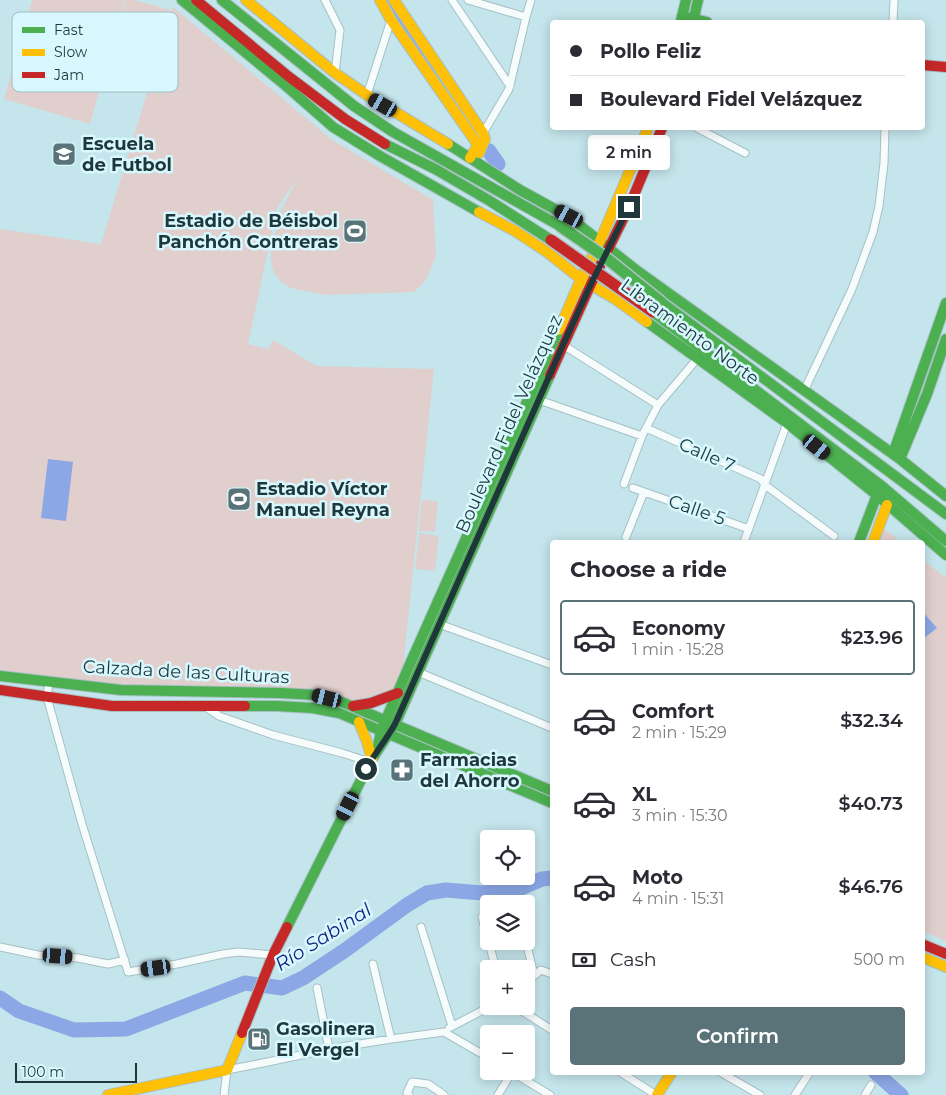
<!DOCTYPE html>
<meta charset="utf-8">
<style>
body{margin:0;font-family:Montserrat,sans-serif;background:#f2f2f3;color:#2b2b33;height:100vh;display:flex;flex-direction:column;font-size:19px;white-space:nowrap}
*{box-sizing:border-box;margin:0}
p{font-size:16px;color:#7c7c81}
.icon{flex:none;width:28px;height:28px;fill:none;stroke:currentColor;stroke-width:2;stroke-linecap:round;stroke-linejoin:round}
.map{position:relative;flex:1;overflow:hidden}
.drawer{position:absolute;left:550px;top:540px;width:375px;height:535px;display:flex;flex-direction:column;background:#fff;border-radius:5px;box-shadow:0 2px 12px #0003}
.drawer>*{flex:none}
.guide{position:absolute;left:550px;top:20px;width:375px;height:110px;border-radius:5px;box-shadow:0 2px 12px #0003;display:grid;align-content:center;height:110px;padding:0 20px;background:#fff}
.buttons{position:absolute;left:480px;top:830px;display:grid;gap:10px}
.buttons a{display:grid;place-items:center;width:55px;height:55px;border-radius:5px;background:#fff;box-shadow:0 2px 12px #0003;font-size:25px}
.scale{position:absolute;left:15px;bottom:12px;width:122px;box-sizing:border-box;padding-left:5px;border:2px solid #1f363a;border-top:0;font-size:14px;line-height:18px;white-space:nowrap;color:#1f363a;-webkit-text-stroke:4px #d6f8fe;paint-order:stroke}
.end{position:absolute;width:22px;height:22px;margin:-11px;border:6px solid #1f363a;background:#fff;box-shadow:0 0 0 2px #fff}
.from{border-radius:50%}
.bubble{position:absolute;height:35px;border-radius:5px;background:#fff;box-shadow:0 2px 12px #0003;font-size:16px;font-weight:600;line-height:35px;text-align:center}
.car{position:absolute;width:15px;height:30px;margin:-15px -8px;border-radius:6px;box-shadow:0 0 4px 1px #0007;background:linear-gradient(#222 24%,#8ab4d8 0 40%,#222 0 76%,#8ab4d8 0 86%,#222 0)}
.guide b{display:flex;align-items:center;gap:18px;height:48px;font-size:19px}
.guide b+b{border-top:1px solid #e1e1e2}
.guide i{width:12px;height:12px;background:#2b2b33}
ul{padding:0;list-style:none}
li{display:flex;align-items:center;gap:15px;height:75px;margin:0 10px 8px;padding:0 10px;border:2px solid transparent;border-radius:5px}
li div{flex:1}
li b{display:block;font-size:19px}
li em{font-style:normal;font-weight:600}
li.selected{border-color:#597378}
li>.icon{width:45px;height:45px;stroke-width:1.5}
h2{padding:0 20px;font-size:22px;line-height:60px}
.pay{display:flex;align-items:center;gap:12px;height:55px;padding:0 20px;font-size:19px}
.pay p{margin-inline-start:auto}
.cta{display:flex;gap:10px;margin-top:auto;padding:10px 20px}
.cta a{flex:1;height:58px;border-radius:5px;background:#597378;color:#fff;font-size:20px;font-weight:600;line-height:58px;text-align:center}
.map>svg:first-child{display:block}
.green{fill:#e0cfcd}
.water{fill:#8ba7e5}
.lines{fill:none;stroke-linecap:round;stroke-linejoin:round}
.river{stroke:#8ba7e5;stroke-width:15}
.street-casing{stroke:#a6c0c4;stroke-width:9}
.fast-casing{stroke:#a6c0c4;stroke-width:12}
.slow-casing{stroke:#a6c0c4;stroke-width:12}
.jam-casing{stroke:#a6c0c4;stroke-width:12}
.street{stroke:#f6fbfc;stroke-width:7}
.fast{stroke:#4caf50;stroke-width:10}
.slow{stroke:#ffc107;stroke-width:10}
.jam{stroke:#c62828;stroke-width:10}
.fast-bridge-casing{stroke:#b1c2c5;stroke-width:14;stroke-linecap:butt}
.jam-bridge-casing{stroke:#b1c2c5;stroke-width:14;stroke-linecap:butt}
.fast-bridge{stroke:#4caf50;stroke-width:11}
.jam-bridge{stroke:#c62828;stroke-width:11}
.route{stroke:#1f363a;stroke-width:6}
.labels{text-anchor:middle;dominant-baseline:central;stroke-width:5;stroke-linejoin:round;paint-order:stroke}
.poi-label{font-size:18px;font-weight:bold;fill:#1f363a;stroke:#d6f8fe;text-anchor:start}
.street-label{font-size:18px;fill:#1f363a;stroke:#d6f8fe}
.water-label{font-size:19px;font-style:italic;fill:#172184;stroke:#d6f8fe}
.key{fill:#d6f8fe;stroke:#9fbec3;stroke-width:1}
.key-label{font-size:14px;fill:#1f363a}
</style>
<div class="map">
<svg width="946" height="1095" viewBox="0 0 946 1095">
<rect width="100%" height="100%" fill="#c4e5eb"/>
<path class="green" d="M32,0H125L90,124L4,99Z
M126,0H134L171,10L161,47L173,7L331,139L433,200L436,256L426,280L414,292L325,295L291,288L281,282L274,273L271,262V250L280,212L298,177L277,208L248,344L268,349L273,340L317,366L434,369L405,647L403,671L396,688L387,694L352,702L332,693L120,685L0,671V229L101,244L154,70L110,58Z
M422,500L438,501L435,532L419,531Z
M883,528L901,542H878Z
M419,533L439,536L435,571L415,569Z
M922,559L946,578V941L923,931Z"/>
<path class="water" d="M48,459L73,462L66,521L41,518Z
M922,611L937,628L923,639H922Z"/>
<g class="lines">
<path class="river" d="M385,0L404,29L468,118
M489,151L498,164
M0,998L19,1011L74,1030L126,1029L245,983L282,988L303,978L344,951L407,905L427,893L446,890L482,893L516,890L542,879L552,878
M875,1072L901,1095"/>
<g class="street-casing">
<path id="street" d="M325,0L340,30L335,73
M452,0L510,86
M468,0L526,17
M893,22L894,0
M367,95L391,20
M697,128L745,153
M482,135L509,89L526,17L531,0
M563,345L658,405
M804,391L852,289L873,232L879,206L884,163L885,128
M539,400L642,436
M646,428L761,479L765,485L834,536
M624,484L642,436L658,405L697,359
M633,488L749,529
M626,537L644,492
M744,542L787,423
M439,624L552,665
M418,672L552,728
M49,681L47,697L82,824L128,972L177,964L223,954L238,952L273,955
M206,707L219,716L273,735L342,753L370,762
M482,917L496,969
M421,927L452,1026
M526,941L534,975
M0,947L38,955L78,958L108,964L125,960
M373,964L391,1039
M526,982L541,970L552,974
M317,988L329,1049
M514,1006L552,1030
M449,1028L491,1006
M510,1071L550,1095
M620,1072L656,1095
M720,1072L760,1095
M224,1095L227,1070L263,1063L329,1049L391,1039L444,1032L489,1058
M409,1095L407,1093L412,1082L428,1084L444,1095
M498,1095L512,1072
M795,1095L810,1072
M865,1095L871,1085"/>
</g>
<g class="fast-casing">
<path id="fast" d="M182,0L285,85L333,127L380,156L479,212
M222,0L354,106L393,132L560,226
M682,16L707,22
M681,21L686,0
M693,22L698,0
M385,144L437,170L490,201L551,240
M448,144L520,190L569,217L636,270L900,459L946,496
M661,302L946,514
M653,312L883,487L946,541
M647,322L787,423L877,495L946,555
M893,454L946,303
M900,459L927,394L946,339
M859,542L877,495
M0,676L121,690L280,693L316,695L337,700L552,791
M245,706H277L313,708L339,713L552,803
M378,746L381,731L410,664L559,330
M287,927L370,762L395,724L550,375"/>
</g>
<g class="slow-casing">
<path id="slow" d="M246,0L335,73L367,95L448,144
M380,0L391,20L478,145L470,158
M394,0L483,133L485,139L479,153
M479,212L515,231L547,252L581,279L615,299L647,322
M559,330L581,279L600,241L648,128
M873,542L887,505
M359,722L367,742L372,759
M922,957L946,967
M108,1095L227,1070L242,1033
M657,1095L672,1072"/>
</g>
<g class="jam-casing">
<path id="jam" d="M196,0L288,76L345,119L385,144
M922,65L946,67
M550,375L591,284L629,207L662,128
M0,690L112,706H245
M353,706L371,703L398,693
M922,944L946,954
M242,1033L273,955L287,927"/>
</g>
<use href="#street" class="street"/>
<use href="#fast" class="fast"/>
<use href="#slow" class="slow"/>
<use href="#jam" class="jam"/>
<g class="fast-bridge-casing">
<path id="fast-bridge" d="M560,226L605,257L661,302"/>
</g>
<g class="jam-bridge-casing">
<path id="jam-bridge" d="M551,240L653,312"/>
</g>
<use href="#fast-bridge" class="fast-bridge"/>
<use href="#jam-bridge" class="jam-bridge"/>
</g>
<g class="lines">
<path class="route" d="M366,769C375,753 386,740 395,724L563,345L591,284L629,207"/>
</g>
<defs>
<g id="school-square" transform="scale(1.25)"><rect x="-9" y="-9" width="18" height="18" rx="4" fill="#597378" stroke="#d6f8fe"/><path d="M0-5L7-2L0 1L-7-2ZM-4 1L0 2.5L4 1V4Q0 6-4 4Z" fill="#fff"/></g>
<g id="stadium-square" transform="scale(1.25)"><rect x="-9" y="-9" width="18" height="18" rx="4" fill="#597378" stroke="#d6f8fe"/><path d="M0-5a6.5 5 0 1 0 0 10a6.5 5 0 1 0 0-10ZM-3.5-1.8h7v3.6h-7Z" fill="#fff"/></g>
<g id="pharmacy-square" transform="scale(1.25)"><rect x="-9" y="-9" width="18" height="18" rx="4" fill="#597378" stroke="#d6f8fe"/><path d="M-2-6h4v4h4v4h-4v4h-4v-4h-4v-4h4Z" fill="#fff"/></g>
<g id="fuel-square" transform="scale(1.25)"><rect x="-9" y="-9" width="18" height="18" rx="4" fill="#597378" stroke="#d6f8fe"/><path d="M-5.5-6h7V0h2V4h1.3V-2.5L3-4.5l.8-.8L6-3V5H2.5V1h-1V6h-7ZM-4.2-4.7v3.2H.2V-4.7Z" fill="#fff"/></g>
</defs>
<g fill-rule="evenodd">
<use href="#school-square" x="64" y="154"/>
<use href="#stadium-square" x="355" y="231"/>
<use href="#stadium-square" x="239" y="499"/>
<use href="#pharmacy-square" x="402" y="770"/>
<use href="#fuel-square" x="259" y="1039"/>
</g>
<g class="labels">
<g class="poi-label">
<text x="82" y="144">Escuela<tspan x="82" dy="21">de Futbol</tspan></text>
<text x="338" y="221" text-anchor="end">Estadio de Béisbol<tspan x="338" dy="21">Panchón Contreras</tspan></text>
<text x="256" y="489">Estadio Víctor<tspan x="256" dy="21">Manuel Reyna</tspan></text>
<text x="420" y="760">Farmacias<tspan x="420" dy="21">del Ahorro</tspan></text>
<text x="276" y="1029">Gasolinera<tspan x="276" dy="21">El Vergel</tspan></text>
</g>
<g class="street-label">
<text transform="translate(690 332) rotate(36)">Libramiento Norte</text>
<text transform="translate(509 424) rotate(-66)">Boulevard Fidel Velázquez</text>
<text transform="translate(707 455) rotate(24)">Calle 7</text>
<text transform="translate(697 510) rotate(19)">Calle 5</text>
<text transform="translate(186 672) rotate(3)">Calzada de las Culturas</text>
</g>
<g class="water-label">
<text transform="translate(323 937) rotate(-32)">Río Sabinal</text>
</g>
</g>
<rect x="12" y="12" width="166" height="80" rx="8" class="key"/>
<rect x="22" y="27" width="23" height="6" fill="#4caf50"/>
<rect x="22" y="49" width="23" height="7" fill="#ffc107"/>
<rect x="22" y="72" width="23" height="6" fill="#c62828"/>
<g class="key-label">
<text x="54" y="35">Fast</text>
<text x="54" y="57">Slow</text>
<text x="54" y="80">Jam</text>
</g>
</svg>
<div class="buttons">
<a><svg class="icon" aria-label="locate" viewBox="0 0 24 24"><circle cx="12" cy="12" r="6"/><path d="M12 2v4M12 18v4M2 12h4M18 12h4"/></svg></a>
<a><svg class="icon" aria-label="layers" viewBox="0 0 24 24"><path d="M12 4l9 5-9 5-9-5zM3 14l9 5 9-5"/></svg></a>
<a>+</a>
<a>−</a>
</div>
<div class="scale">100 m</div>
<i class="end from" style="left:366px;top:769px"></i>
<i class="end" style="left:629px;top:207px"></i>
<div class="bubble" style="left:588px;top:135px;width:82px">2 min</div>
<i class="car" style="left:383px;top:105px;rotate:300deg"></i>
<i class="car" style="left:569px;top:216px;rotate:298deg"></i>
<i class="car" style="left:817px;top:447px;rotate:129deg"></i>
<i class="car" style="left:327px;top:698px;rotate:284deg"></i>
<i class="car" style="left:348px;top:806px;rotate:207deg"></i>
<i class="car" style="left:58px;top:956px;rotate:94deg"></i>
<i class="car" style="left:156px;top:968px;rotate:262deg"></i>
<div class="guide">
<b><i class="from"></i>Pollo Feliz</b>
<b><i></i>Boulevard Fidel Velázquez</b>
</div>
<section class="drawer">
<h2>Choose a ride</h2>
<ul>
<li class="selected"><svg class="icon" aria-label="car" viewBox="0 0 24 24"><path d="M5 17H2v-5l4-1 3-4h7l3 4 3 1v5h-3M9 17h6M6 11h13"/><circle cx="7" cy="17" r="2"/><circle cx="17" cy="17" r="2"/></svg><div><b>Economy</b><p>1 min · 15:28</p></div><em>$23.96</em></li>
<li><svg class="icon" aria-label="car" viewBox="0 0 24 24"><path d="M5 17H2v-5l4-1 3-4h7l3 4 3 1v5h-3M9 17h6M6 11h13"/><circle cx="7" cy="17" r="2"/><circle cx="17" cy="17" r="2"/></svg><div><b>Comfort</b><p>2 min · 15:29</p></div><em>$32.34</em></li>
<li><svg class="icon" aria-label="car" viewBox="0 0 24 24"><path d="M5 17H2v-5l4-1 3-4h7l3 4 3 1v5h-3M9 17h6M6 11h13"/><circle cx="7" cy="17" r="2"/><circle cx="17" cy="17" r="2"/></svg><div><b>XL</b><p>3 min · 15:30</p></div><em>$40.73</em></li>
<li><svg class="icon" aria-label="car" viewBox="0 0 24 24"><path d="M5 17H2v-5l4-1 3-4h7l3 4 3 1v5h-3M9 17h6M6 11h13"/><circle cx="7" cy="17" r="2"/><circle cx="17" cy="17" r="2"/></svg><div><b>Moto</b><p>4 min · 15:31</p></div><em>$46.76</em></li>
</ul>
<div class="pay"><svg class="icon" aria-label="cash" viewBox="0 0 24 24"><path d="M3 7h18v10H3z"/><circle cx="12" cy="12" r="2"/></svg>Cash<p>500 m</p></div>
<div class="cta"><a>Confirm</a></div>
</section>
</div>
